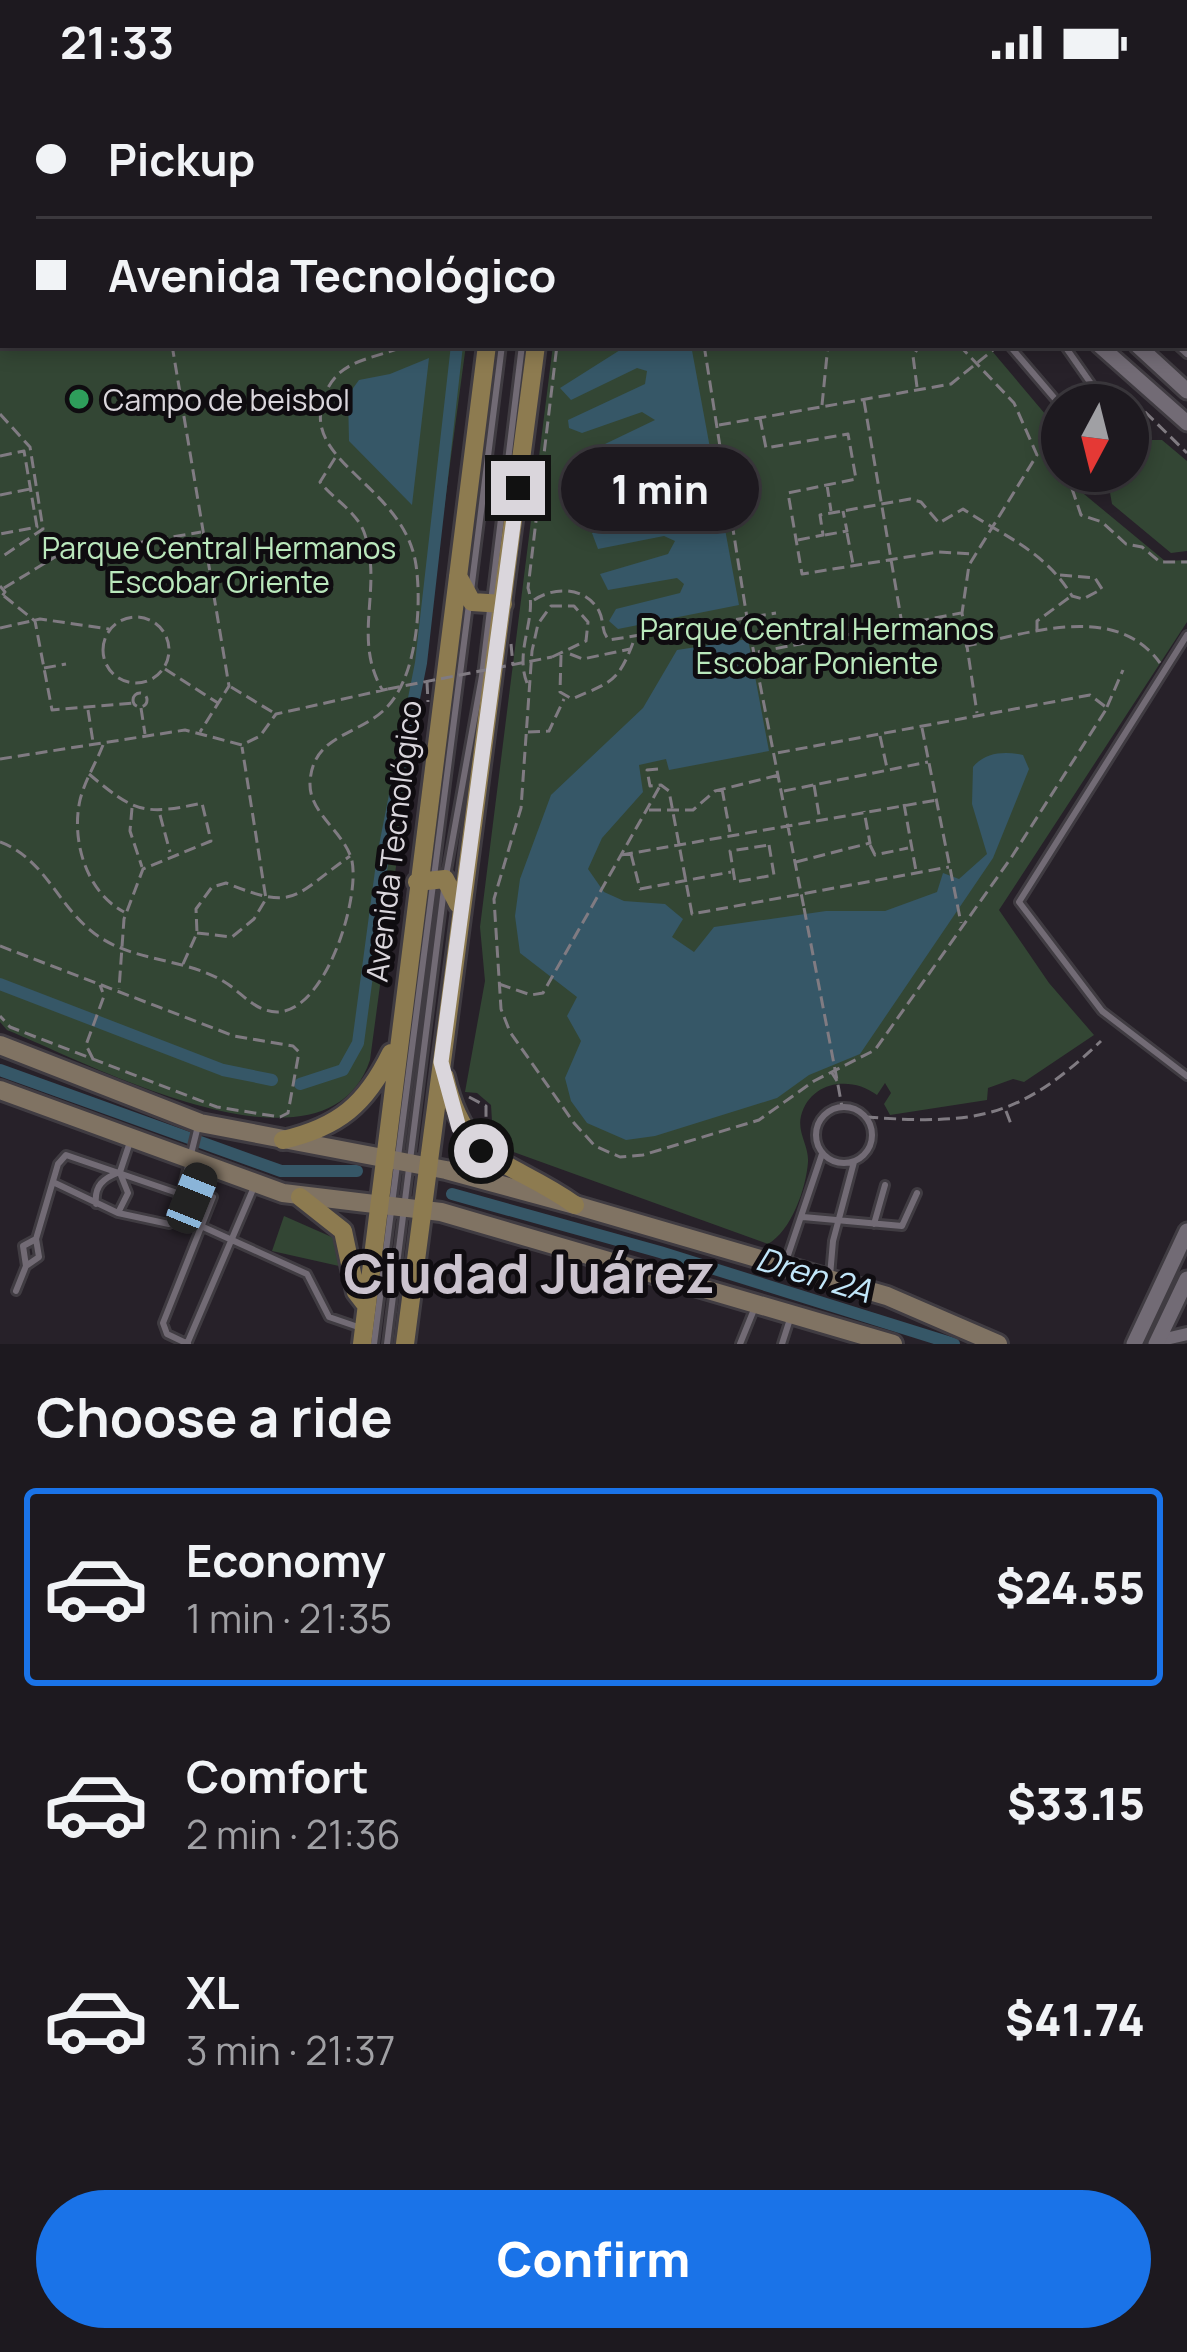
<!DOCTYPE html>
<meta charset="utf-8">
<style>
body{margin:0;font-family:Manrope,sans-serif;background:#2a262c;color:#f1f3f6;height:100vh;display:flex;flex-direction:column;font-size:45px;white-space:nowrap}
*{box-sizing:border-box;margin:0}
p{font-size:39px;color:#a0a0a4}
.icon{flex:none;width:66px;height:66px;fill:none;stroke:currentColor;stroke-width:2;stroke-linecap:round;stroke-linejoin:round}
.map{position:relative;height:1260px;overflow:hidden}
.drawer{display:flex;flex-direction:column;background:#1d191f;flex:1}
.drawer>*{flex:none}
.top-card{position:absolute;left:0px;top:0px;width:1188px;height:264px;box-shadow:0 6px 18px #0003,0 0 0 3px #3b383d;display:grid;align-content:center;height:264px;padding:0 36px;background:#1d191f}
.needle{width:78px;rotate:187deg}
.tools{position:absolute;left:1041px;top:300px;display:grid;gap:24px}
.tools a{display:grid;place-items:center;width:108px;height:108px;border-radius:50%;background:#1d191f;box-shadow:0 6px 18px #0003,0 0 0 3px #3b383d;font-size:60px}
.end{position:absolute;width:54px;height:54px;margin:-27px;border:15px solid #dad6dc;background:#111;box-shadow:0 0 0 6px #111}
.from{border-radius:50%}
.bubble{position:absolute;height:84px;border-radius:42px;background:#1d191f;box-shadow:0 6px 18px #0003,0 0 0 3px #3b383d;font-size:39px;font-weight:800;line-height:84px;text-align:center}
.car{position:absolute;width:36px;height:72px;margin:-36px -18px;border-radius:15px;box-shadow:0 0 9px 3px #0007;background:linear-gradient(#222 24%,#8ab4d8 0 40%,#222 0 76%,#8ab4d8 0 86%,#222 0)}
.top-card b{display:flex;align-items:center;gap:42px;height:114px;font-size:45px}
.top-card b+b{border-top:3px solid #3b383d}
.top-card i{width:30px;height:30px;background:#f1f3f6}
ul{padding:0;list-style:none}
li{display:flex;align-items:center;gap:36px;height:198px;margin:0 24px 18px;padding:0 12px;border:6px solid transparent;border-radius:12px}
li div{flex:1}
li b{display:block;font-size:45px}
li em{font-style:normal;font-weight:800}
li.on{border-color:#1a73e8}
li>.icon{width:108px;height:108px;stroke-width:1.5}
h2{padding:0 36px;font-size:54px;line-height:144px}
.action{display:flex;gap:24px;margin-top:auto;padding:24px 36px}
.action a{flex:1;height:138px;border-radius:72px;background:#1a73e8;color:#fff;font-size:48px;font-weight:800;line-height:138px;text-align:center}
.status{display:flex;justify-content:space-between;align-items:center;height:84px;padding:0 60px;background:#1d191f;direction:ltr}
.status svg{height:33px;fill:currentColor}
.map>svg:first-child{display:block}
.green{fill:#334634}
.water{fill:#365767}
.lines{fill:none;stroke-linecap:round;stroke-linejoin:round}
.canal{stroke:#365767;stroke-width:12}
.service-casing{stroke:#403c42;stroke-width:12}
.minor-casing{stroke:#403c42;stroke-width:18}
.tertiary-casing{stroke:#403c42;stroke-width:21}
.secondary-casing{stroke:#403c42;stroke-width:24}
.primary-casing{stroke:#403c42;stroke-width:24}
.path{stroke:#807b82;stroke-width:3;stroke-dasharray:12 6;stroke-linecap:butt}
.service{stroke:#726b75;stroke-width:6}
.minor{stroke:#726b75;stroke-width:12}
.tertiary{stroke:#726b75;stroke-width:15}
.secondary{stroke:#807363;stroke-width:18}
.primary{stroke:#8d7b50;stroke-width:18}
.path-bridge{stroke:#807b82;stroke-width:3;stroke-dasharray:12 6;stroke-linecap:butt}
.route{stroke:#dad6dc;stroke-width:15}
.leisure-dot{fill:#2e9e5b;stroke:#0f0c10;stroke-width:4.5}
.labels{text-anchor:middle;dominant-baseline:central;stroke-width:10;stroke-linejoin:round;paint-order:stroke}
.poi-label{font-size:30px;fill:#dad6dc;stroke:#0f0c10;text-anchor:start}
.park-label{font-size:30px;fill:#bae8bc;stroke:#0f0c10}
.street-label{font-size:30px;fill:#dad6dc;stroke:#0f0c10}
.water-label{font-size:33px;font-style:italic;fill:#c1e6f9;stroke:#0f0c10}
.town-label{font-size:54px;font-weight:bold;fill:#cbc3ce;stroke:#0f0c10}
</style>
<div class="status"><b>21:33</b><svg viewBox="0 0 49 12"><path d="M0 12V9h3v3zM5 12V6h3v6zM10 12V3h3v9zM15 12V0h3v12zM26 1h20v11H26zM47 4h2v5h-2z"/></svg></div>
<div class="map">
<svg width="1187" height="1260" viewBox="0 0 1187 1260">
<rect width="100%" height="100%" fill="#272129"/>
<path class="green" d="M0,0H499L3,3V261H466L370,976C326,1107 89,979 7,946L0,938Z
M553,261H987L1062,350L1055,386L1165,477L1187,476V538L999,826L1049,899L1094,951L1024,998L1013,995L988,1004L987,1016L890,1031L884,1020L891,1009L885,999L877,1011C851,991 810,997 801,1032C797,1049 809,1062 808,1078C806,1105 791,1147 768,1160L500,1063L483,1048L492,1037L491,1021L477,1009L465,1008L485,897L480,843Z
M1128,347L1140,356H1162L1187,377V467L1171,469L1112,420L1108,397L1095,387H1128Z
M284,1132L334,1154L339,1182L272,1167Z"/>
<path class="water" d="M628,261H691L739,521L618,545L609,537L616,525L680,509L684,500L677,494L608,506L600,490L668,470L675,457L664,452L598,465L592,449L660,425L666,414L657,408L599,423L592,422L588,410L658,384L662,370L653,365L590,385L580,379V372L655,336L642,328L582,349L569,344L568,336L645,300L647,287L637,284L571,316L560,304Z
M429,274L412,421L349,357L348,311L359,296L390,290Z
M748,555L769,667L669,686L666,675L639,681L643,708L602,754L588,785L604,808L624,817L665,820L683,835L672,853L694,868L714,843L826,827H885L937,808L943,789L959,795L987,770L972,720L973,683C985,668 1005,667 1023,671L1029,685L993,774L860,970L809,991L777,1014L655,1052L626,1056L587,1039L571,1017L565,994L581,957L567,932L577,913L520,869L515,832L520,795L551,711L643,624L677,566Z"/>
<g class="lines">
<path class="canal" d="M0,900L223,986L272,996
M0,986L281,1087H357
M300,1000L343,986L358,959L383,772L421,579L457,261
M452,1110L660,1168L954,1260"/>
<g class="service-casing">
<path id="service" d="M792,0L796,3
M848,0L850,3
M531,3V0
M554,3V0
M1009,261L1062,323
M1064,261L1092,301L1078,321
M1177,261L1187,270
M471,507L502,261
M1187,551L1019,818L1102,927L1187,992
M446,792L482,592L522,261
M816 1051a28 28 0 1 1 56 0a28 28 0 1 1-56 0Z
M55,1099L118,1129L169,1140L183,1131L204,1084
M181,1110L198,1042
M96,1120C94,1102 103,1094 120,1088L131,1055
M118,1129L128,1109L120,1089
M803,1133L902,1142L917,1109
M874,1140L885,1101
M201,1142L307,1190L329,1233L361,1244
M785,1180L822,1070
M26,1182L39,1173L36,1155
M830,1192L833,1157L854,1078
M16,1207L26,1182L23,1162L36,1155L58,1080L66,1071L192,1114
M187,1260L254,1103
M188,1260L167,1250L163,1239L213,1113
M374,1260L469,520
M387,1260L444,805
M740,1260L755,1223
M782,1260L790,1235"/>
</g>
<g class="minor-casing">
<path id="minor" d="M1157,1257L1187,1250"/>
</g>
<g class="tertiary-casing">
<path id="tertiary" d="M885,0L888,3
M916,0L918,3
M1099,261L1187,339
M1137,261L1187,307
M1134,1260L1187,1147
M1156,1260L1187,1195"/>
</g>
<g class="secondary-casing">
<path id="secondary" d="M0,961L200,1039L446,1086L575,1121L887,1212L998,1260
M0,1006L283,1109L441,1128L893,1260"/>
</g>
<g class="primary-casing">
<path id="primary" d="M519,3V0
M567,3V0
M458,492L472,518L503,520
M417,798L445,795L458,820
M445,993C466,1083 509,1074 575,1121
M283,1056C339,1043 366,1020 391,969
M300,1113L343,1147L356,1208L366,1221
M362,1260L487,261
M405,1260L536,261"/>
</g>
<path class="path" d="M605,0L608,3
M647,0V3
M721,0L745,3
M43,3H82
M614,3L623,0
M0,21L3,19
M0,246H3
M172,261L229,602L200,648
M704,261L747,534L804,824
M959,261L1014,319L1037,371L969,481L962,529L977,629
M917,303L913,272L920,261
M864,317L902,540
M822,321L828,261
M1128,324L1142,325L1187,369
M0,330L30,363L43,445L0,474
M760,334L766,364L848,350L856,395L788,409L802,490L938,468L973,470
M719,341L951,300L998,262
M0,372L24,367L37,443L0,450
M335,374L320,398C333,415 356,427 364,448C384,504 351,554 383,607
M1066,387L1081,431L1102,438L1126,460L1142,463L1160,478H1187
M827,401L831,427
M0,411L30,405
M847,449L853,480
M825,451L847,447L843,427
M798,456L823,451L820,431L910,415L921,418L939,439L963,425C1005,453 1045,467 1072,512L1083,515L1102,505L1095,494L1059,491
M0,502L5,508L0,515
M4,504L55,473L201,448
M4,512L35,537L52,626L134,619
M534,516C555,502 586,503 599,527C605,539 600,546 609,556L776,529
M103 566a33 33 0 1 1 66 0a33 33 0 1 1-66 0Z
M0,544L40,535L109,545
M1037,546V537L1070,513
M511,560L513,581
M965,562C1029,550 1115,517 1160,579
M758,568L961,529
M570,570L583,575L630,565
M561,571L560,608L572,615C610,598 618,600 634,556
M552,573L586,557L588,538L574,522H551L538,540L532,567L521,724L494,815L501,925L510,948L574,1039L595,1062L620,1073L643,1071L759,1036L814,997L875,966L1011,774L1107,624L1090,611L777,669
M44,584L66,580
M165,585L218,619
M427,598L428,618
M527,599C514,566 538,533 528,504L557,261
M231,603L274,629
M133 616a7 7 0 1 1 14 0a7 7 0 1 1-14 0Z
M1107,623L1123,586
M141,624L145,650
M88,626L93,658
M922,644L961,839
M528,648L549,647L564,615
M880,652L887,684
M103,661C96,679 85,696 80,716C71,756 86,808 124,828
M0,675L185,646L242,661L260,652L276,630L388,605
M658,685L647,686L650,702L661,701L669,707L692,830L949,783
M89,690C134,728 144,732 202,719L211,757L143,785L124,835L119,905
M814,701L819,731
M722,705L730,748
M784,707L928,678
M904,720L916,787
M132,724L130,747L142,783
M649,726H693L715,707L779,691
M160,731L170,768
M0,758C43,774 56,817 89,845C128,879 180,872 223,897C242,908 253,927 277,928C325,928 360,816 352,777C345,748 309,730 310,699C312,652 355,652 383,627C417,597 422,522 416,481C405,406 312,381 321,326C330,274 368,278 407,261
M769,761L774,791L735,798L730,767Z
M870,761L875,771L908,764
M631,770L640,805L731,788
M621,771L937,716
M796,778L870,759L864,727
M197,849L232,853L254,835L266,815L242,663
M0,862L234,952L293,962L299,968L288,1029L280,1033L217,1023L10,943L0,932
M183,880L197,849L196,825L212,803L226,799C296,827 291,814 350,772
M499,900L531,911L543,909L660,702
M93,975L86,961L104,912L100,901
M832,989L837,997
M838,1001L842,1023
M469,1013L486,1022V1036L480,1043
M1006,1027L1011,1040
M866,1033C976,1041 1019,1035 1101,957"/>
<use href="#service" class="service"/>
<use href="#minor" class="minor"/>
<use href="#tertiary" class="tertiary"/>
<use href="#secondary" class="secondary"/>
<use href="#primary" class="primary"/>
<path class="path-bridge" d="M388,605L552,573
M804,824L838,1001"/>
</g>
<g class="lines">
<path class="route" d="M481,1067L459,1044L441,978L518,404"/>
</g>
<circle class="leisure-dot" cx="79" cy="315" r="12"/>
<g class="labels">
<g class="poi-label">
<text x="103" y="315">Campo de beisbol</text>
</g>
<g class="park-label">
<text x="219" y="463">Parque Central Hermanos<tspan x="219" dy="34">Escobar Oriente</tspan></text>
<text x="817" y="544">Parque Central Hermanos<tspan x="817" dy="34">Escobar Poniente</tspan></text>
</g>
<g class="street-label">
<text transform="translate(393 757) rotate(-83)">Avenida Tecnológico</text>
</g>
<g class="water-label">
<text transform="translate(814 1190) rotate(17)">Dren 2A</text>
</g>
<g class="town-label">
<text x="529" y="1188">Ciudad Juárez</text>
</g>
</g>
</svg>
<div class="tools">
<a><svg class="needle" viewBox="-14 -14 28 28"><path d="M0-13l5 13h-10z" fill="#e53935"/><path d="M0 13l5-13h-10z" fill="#a0a0a4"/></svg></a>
</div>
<i class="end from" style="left:481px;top:1067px"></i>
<i class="end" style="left:518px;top:404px"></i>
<div class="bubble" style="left:561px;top:363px;width:198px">1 min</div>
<i class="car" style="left:192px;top:1114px;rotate:22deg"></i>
<div class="top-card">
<b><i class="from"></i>Pickup</b>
<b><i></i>Avenida Tecnológico</b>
</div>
</div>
<section class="drawer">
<h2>Choose a ride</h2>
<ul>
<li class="on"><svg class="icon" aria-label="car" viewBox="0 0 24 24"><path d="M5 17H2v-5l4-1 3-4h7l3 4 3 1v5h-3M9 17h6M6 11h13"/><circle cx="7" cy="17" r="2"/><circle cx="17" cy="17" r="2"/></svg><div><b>Economy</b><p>1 min · 21:35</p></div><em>$24.55</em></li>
<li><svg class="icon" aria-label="car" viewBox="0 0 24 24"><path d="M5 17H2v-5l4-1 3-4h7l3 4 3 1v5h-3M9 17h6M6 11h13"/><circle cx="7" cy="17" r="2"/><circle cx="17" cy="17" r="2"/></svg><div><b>Comfort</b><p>2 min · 21:36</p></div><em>$33.15</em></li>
<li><svg class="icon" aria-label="car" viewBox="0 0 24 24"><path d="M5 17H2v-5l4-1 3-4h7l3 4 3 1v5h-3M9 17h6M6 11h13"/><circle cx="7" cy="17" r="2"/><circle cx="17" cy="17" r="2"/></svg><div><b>XL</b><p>3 min · 21:37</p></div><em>$41.74</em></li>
</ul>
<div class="action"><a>Confirm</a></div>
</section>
